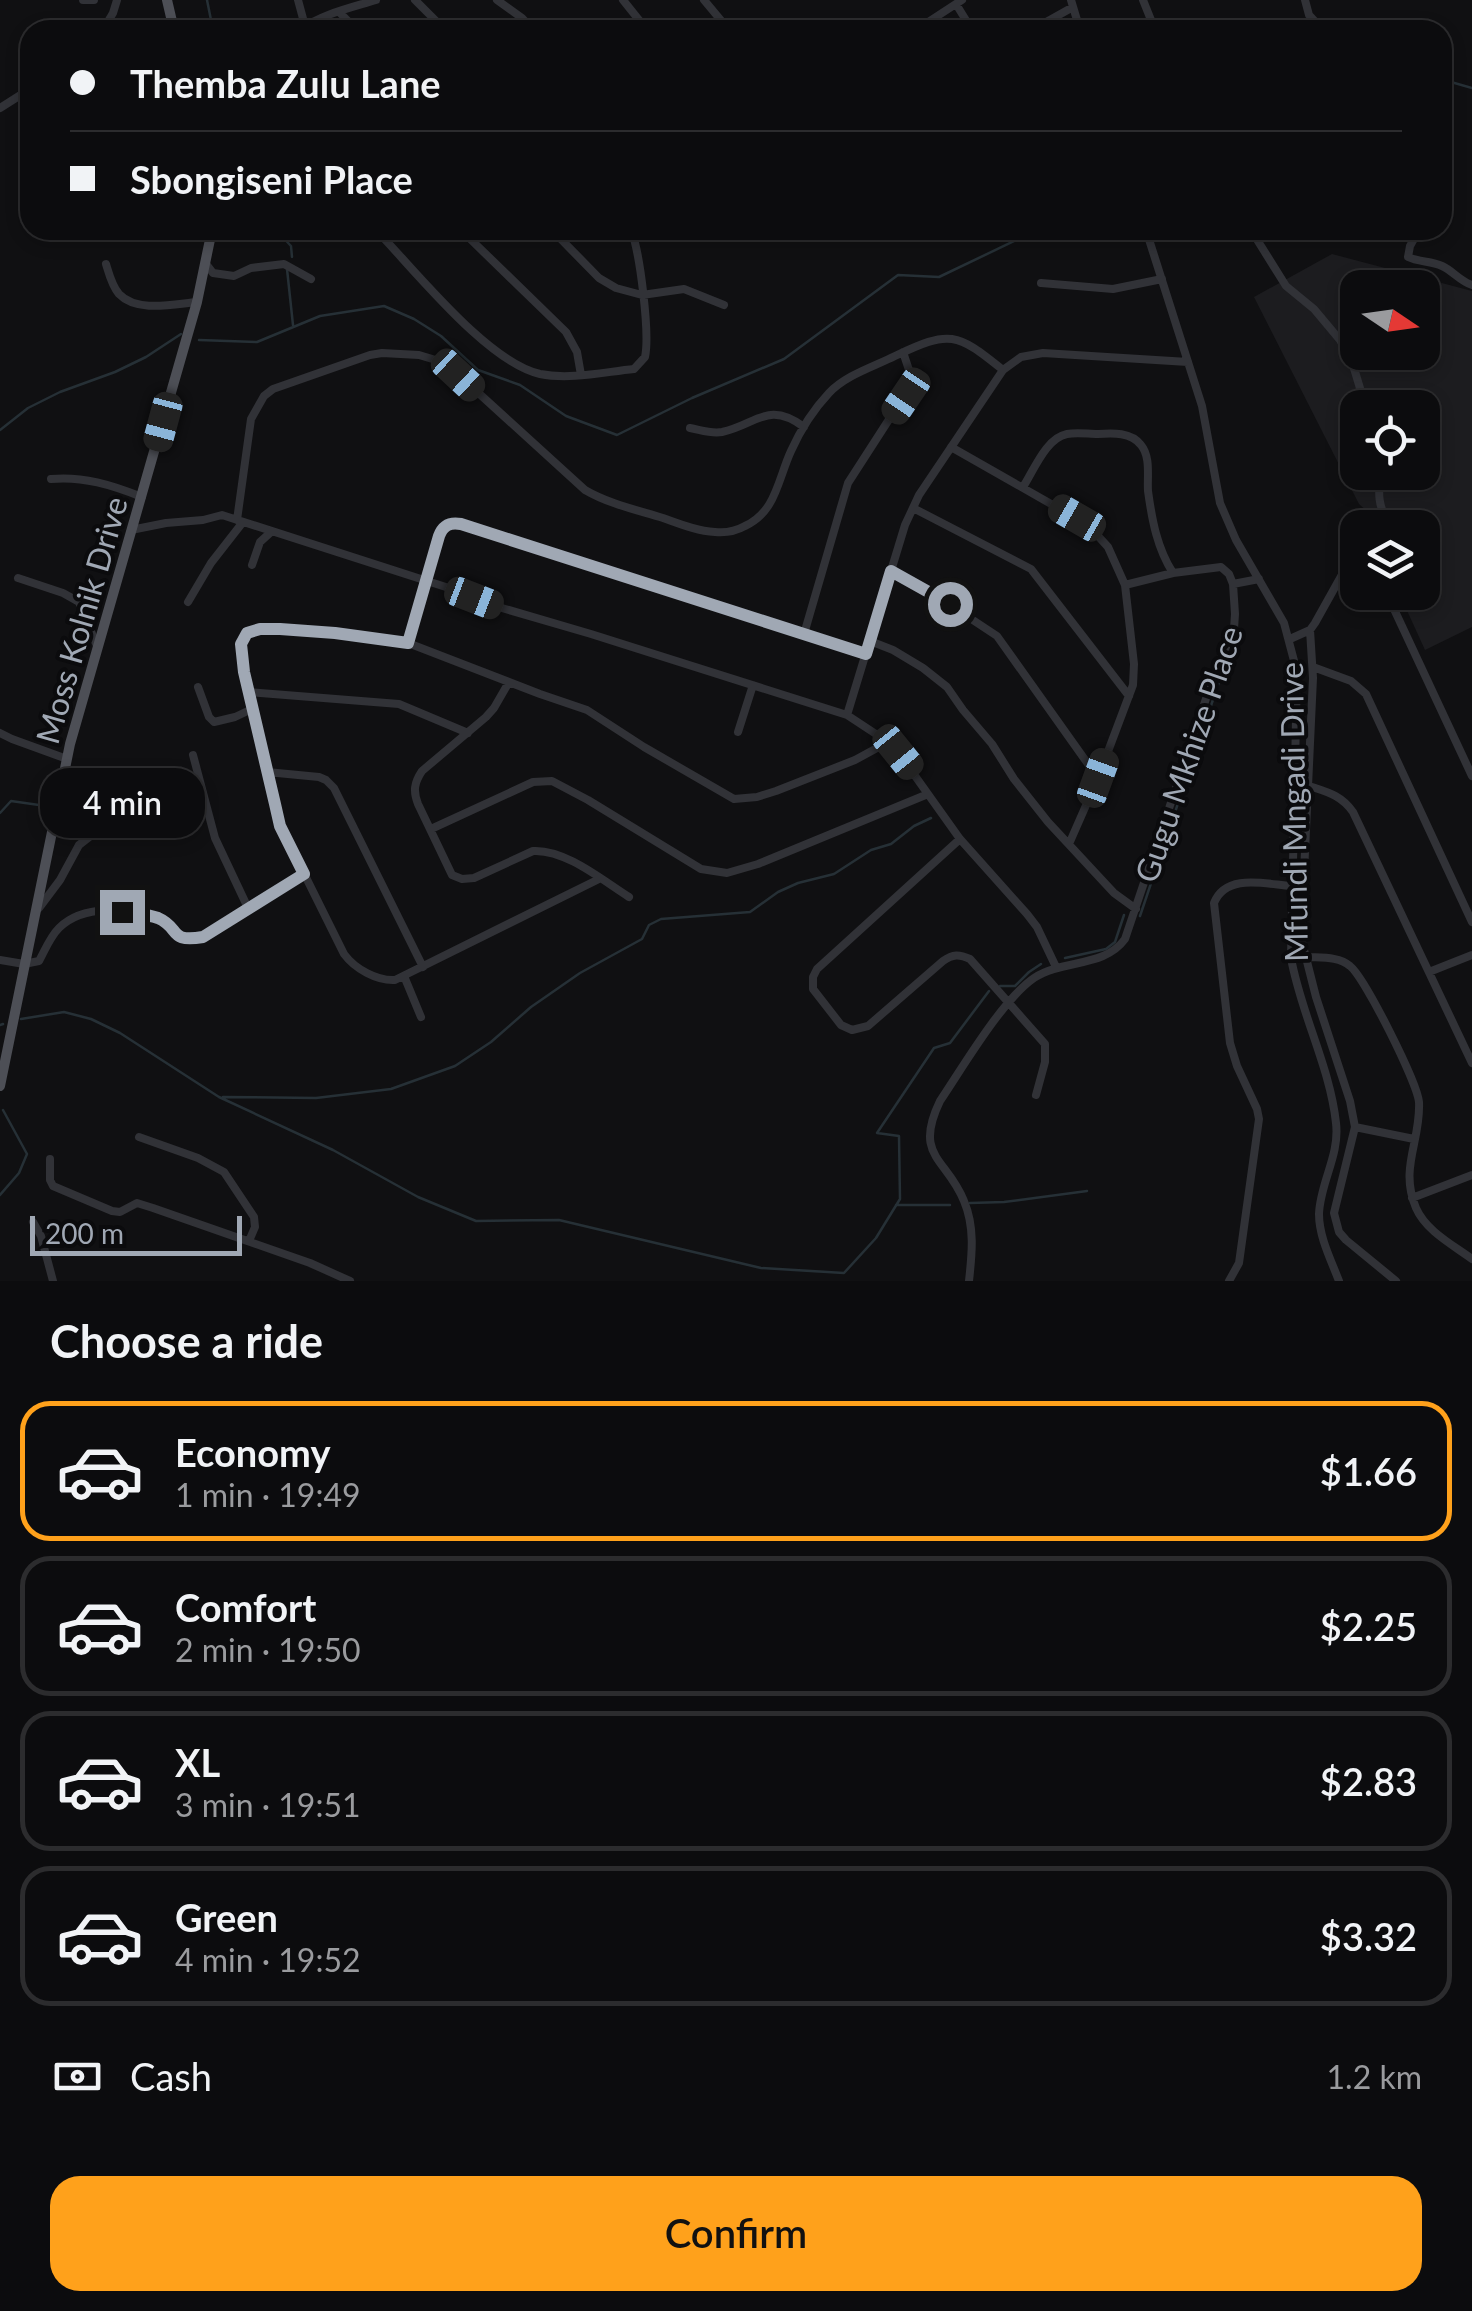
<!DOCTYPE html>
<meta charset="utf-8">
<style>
body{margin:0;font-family:Lato,sans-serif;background:#1a1a1c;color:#f1f3f6;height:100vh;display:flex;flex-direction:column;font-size:38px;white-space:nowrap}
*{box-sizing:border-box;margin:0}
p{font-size:32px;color:#9a9b9e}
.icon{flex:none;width:55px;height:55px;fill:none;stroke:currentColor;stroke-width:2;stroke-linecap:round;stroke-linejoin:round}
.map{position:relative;height:1281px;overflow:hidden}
.drawer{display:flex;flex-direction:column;background:#0c0c0e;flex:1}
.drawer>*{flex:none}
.banner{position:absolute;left:20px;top:20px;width:1432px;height:220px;border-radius:30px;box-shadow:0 5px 15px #0003,0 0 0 2px #2c2c2e;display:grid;align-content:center;height:220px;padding:0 50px;background:#0c0c0e}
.needle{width:65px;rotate:103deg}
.fabs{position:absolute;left:1340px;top:270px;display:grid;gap:20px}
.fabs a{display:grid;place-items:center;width:100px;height:100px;border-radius:20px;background:#0c0c0e;box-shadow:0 5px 15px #0003,0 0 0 2px #2c2c2e;font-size:50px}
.scale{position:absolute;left:30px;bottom:25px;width:212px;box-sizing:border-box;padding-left:10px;border:5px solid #a0a8b4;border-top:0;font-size:28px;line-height:35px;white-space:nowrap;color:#a0a8b4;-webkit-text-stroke:8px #0b0b0d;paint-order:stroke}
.end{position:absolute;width:45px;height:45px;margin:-22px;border:12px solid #a0a8b4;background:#111;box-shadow:0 0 0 5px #111}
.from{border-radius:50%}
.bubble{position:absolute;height:70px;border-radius:30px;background:#0c0c0e;box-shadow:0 5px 15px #0003,0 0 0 2px #2c2c2e;font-size:32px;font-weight:600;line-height:70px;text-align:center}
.car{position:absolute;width:30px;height:60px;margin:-30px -15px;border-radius:12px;box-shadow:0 0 8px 2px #0007;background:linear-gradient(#222 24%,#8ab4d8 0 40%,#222 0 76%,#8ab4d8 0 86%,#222 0)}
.banner b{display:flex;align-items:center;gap:35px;height:95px;font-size:38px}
.banner b+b{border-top:2px solid #2c2c2e}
.banner i{width:25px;height:25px;background:#f1f3f6}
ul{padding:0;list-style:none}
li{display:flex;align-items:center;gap:30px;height:140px;margin:0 20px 15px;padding:0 30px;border:5px solid #2c2c2e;border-radius:30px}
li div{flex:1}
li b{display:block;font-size:38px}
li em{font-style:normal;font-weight:600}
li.active{border-color:#ffa11b}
li>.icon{width:90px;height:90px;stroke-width:1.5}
h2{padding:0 50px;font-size:45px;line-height:120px}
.pay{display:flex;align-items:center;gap:25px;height:110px;padding:0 50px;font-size:38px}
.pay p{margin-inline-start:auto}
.button{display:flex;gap:20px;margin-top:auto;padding:20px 50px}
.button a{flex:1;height:115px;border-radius:30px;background:#ffa11b;color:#111;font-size:40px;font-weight:600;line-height:115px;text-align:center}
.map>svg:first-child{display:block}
.built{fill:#1c1c1f;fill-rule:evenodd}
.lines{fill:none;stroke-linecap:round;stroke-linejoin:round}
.stream{stroke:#263036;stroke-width:2.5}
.minor{stroke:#313237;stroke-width:8}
.major{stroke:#4d4f56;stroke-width:10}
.route{stroke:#a0a8b4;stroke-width:12}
.labels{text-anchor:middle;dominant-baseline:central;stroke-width:8;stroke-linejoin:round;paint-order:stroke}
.street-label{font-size:32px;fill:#a0a8b4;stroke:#0b0b0d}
</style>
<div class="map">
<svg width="1472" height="1281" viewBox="0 0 1472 1281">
<rect width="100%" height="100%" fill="#101012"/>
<path class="built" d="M1332,254L1472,291V627L1425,650L1399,593L1422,592V528L1377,527L1372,516L1359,504L1254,297ZM1358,288H1422V352H1358ZM1358,408H1422V472H1358Z"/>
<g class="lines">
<path class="stream" d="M207,0L213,30
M1451,82L1472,88
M276,230L291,246L292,257
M287,269L293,325
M199,340L257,342L320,316L384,306L414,319L441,336L478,370L520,385L566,416L617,435L692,398L784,359L898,275L939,277L1033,232
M0,430L28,408L60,392L115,372L146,357L181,334
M1222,673L1229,657L1234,654
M0,813L11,801L46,806
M1140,916L1220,679
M1065,958L1106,949L1115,942L1124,915
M1000,986H1015L1029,972L1041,964
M21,1019L64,1012L91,1019L120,1033L219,1097L333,1150L418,1197L476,1221L559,1220L761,1268L844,1273L876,1238L900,1199L899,1136L877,1133L934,1048L950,1043L989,991
M0,1025L3,1024
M223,1097L316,1098L391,1089L455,1066L491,1042L531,1007L580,973L642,939L649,925L661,919L750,912L778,892L798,883L834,874L871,850L891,844L914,826L931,818
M0,1195L19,1173L27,1154L3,1110
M970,1203L1004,1202L1087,1191
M896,1205H950"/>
<path class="minor" d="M83,0H94
M298,0L305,26
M415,0L445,30
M497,0L522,18L533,30
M623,0L647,30
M704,0L729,30
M1071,0L1080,30
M1143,0L1155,30
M1305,0L1309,15L1323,30
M956,4L972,30
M339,12L357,30
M103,30L113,13L117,0
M300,30C322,14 350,8 376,0
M916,30L962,0
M1032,30L1073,7
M0,108L30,89
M376,230C415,270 487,362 540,374C570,380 604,372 634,369L645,357C650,334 640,252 631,230
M461,230L566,332L577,352L581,375
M552,230L599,278L616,288L642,295L684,289L724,305
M783,230C804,235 822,236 843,230
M1146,230L1202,406L1220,503L1236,540L1284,623L1297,672L1291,958C1301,1014 1330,1067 1336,1123C1340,1155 1320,1183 1319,1214C1319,1237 1331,1260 1339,1281
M1251,230L1286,286L1314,309L1340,340L1353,365L1366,408
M1419,230L1410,246L1408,257C1418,262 1431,261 1442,266C1453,271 1460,281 1472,285
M106,264C109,274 112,286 119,294C137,313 174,304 197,302
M206,264L213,273L234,276L251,268L284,264L311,279
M1041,283L1113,289L1162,279
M690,428C701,430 711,434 722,432C756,425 768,400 804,427
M951,447L1088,525L1108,547L1125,585L1134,664L1133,685L1098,778L1069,844
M1382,472C1377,492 1378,508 1390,525L1384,528
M51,479C83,476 112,485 142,497
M1023,487C1034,470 1046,438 1067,434C1077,432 1088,434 1098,434C1113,433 1131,432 1141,445C1151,457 1147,477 1148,491C1152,520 1157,548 1173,573
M913,508L1031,569L1129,696
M237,520L251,419L264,396L273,389L370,355L382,353L419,355L439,361L451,368L585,490C609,504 637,510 663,518C680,524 697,531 715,532C725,533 736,531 745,526C776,512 778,479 791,451C800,431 813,410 829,393C846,375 873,367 895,356C950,330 956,332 1003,370
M131,530L166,523L203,520L222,515L452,589L495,606L591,634L847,715L888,742L898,752L960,839L1027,914L1037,927L1056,967
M252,565L260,542L271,532
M891,571L932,593L997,636L1098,778
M18,578L63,593L79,602L97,646
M1233,584L1259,579
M1386,592L1472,776
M188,602L211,563L243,522
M1310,630L1313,678L1301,938L1316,997L1350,1101L1355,1127L1334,1213L1339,1232L1346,1240L1396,1281
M804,634L848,483L908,390L910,373L903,352
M1290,639L1310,630L1315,623L1358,546
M870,641L893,650L923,668L947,687L963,710L992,744L1014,779L1048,822L1114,893L1136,909
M408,643L442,529L451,523H455L575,559L866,654
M1313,667L1351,681L1366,694L1472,922
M509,682L494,708L486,717L422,771C414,783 413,791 418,804L452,875L462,879L474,878L533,851C565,849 602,880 629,897
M198,687L209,717L214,722L235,717L252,709
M249,692L399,704L468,733
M847,715L905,525L919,495L1003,370L1021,357L1043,353L1188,362
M738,732L753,685
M0,733L12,739L67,759
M193,755L215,838L248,908
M267,772L319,777L326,780L334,788L423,967
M1309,786C1327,792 1341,795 1353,812L1472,1063
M431,829L533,782L552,781L588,800L701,869L727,873L758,864L928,794
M960,839L817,969L813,977V989L841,1025L852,1030L868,1026L943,961C953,954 959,954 970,959L1045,1044V1062L1036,1095
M599,879L395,980C377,981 355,969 344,954L280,825L244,672L241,644L247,633L252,631L280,629L335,633L408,643L540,694L587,710L644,747L734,799L757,797L776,791L855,760L888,742
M39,908L60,880L79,845L93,834L136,811
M1306,957C1320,958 1339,956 1350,966C1365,978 1417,1082 1419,1102C1421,1141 1399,1168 1416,1208C1426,1231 1453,1245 1472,1259
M0,960L24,964L39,961C45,950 50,937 59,928C83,904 128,908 156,918C180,927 168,943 203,937L304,873
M1429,972L1472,955
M404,976L421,1017
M1355,1127L1414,1139
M139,1137L198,1158L224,1172L254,1217L255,1227L249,1241
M50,1159V1180L53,1186L112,1211L120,1212L137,1203L153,1208L310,1263L350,1281
M1412,1198L1472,1175
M33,1222L41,1236L53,1281
M969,1281C972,1254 975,1227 964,1201C947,1158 913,1157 940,1101C963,1067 1002,1000 1034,978C1063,959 1104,968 1125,939L1216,669L1234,629L1235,614L1233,584L1229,574L1221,567L1173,573L1125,585
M1229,1281L1239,1263L1259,1119L1257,1109L1237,1066L1230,1043L1214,903C1226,873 1265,884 1291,886"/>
<path class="major" d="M167,0L174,30
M0,1086L70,744L197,302L212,230"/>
</g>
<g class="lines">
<path class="route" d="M122,912C134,914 147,914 158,918C181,928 168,943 203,937L304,874L280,826L275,804L244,672L241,644L247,633L260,629H280L335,633L408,643L439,536C443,525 450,522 461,524L866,654L891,571L950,604"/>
</g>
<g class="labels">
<g class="street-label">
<text transform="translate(81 620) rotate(-74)">Moss Kolnik Drive</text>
<text transform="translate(1188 754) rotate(-71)">Gugu Mkhize Place</text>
<text transform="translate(1293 812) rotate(-91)">Mfundi Mngadi Drive</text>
</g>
</g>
</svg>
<div class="fabs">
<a><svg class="needle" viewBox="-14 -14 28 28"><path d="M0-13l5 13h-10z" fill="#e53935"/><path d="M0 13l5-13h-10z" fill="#9a9b9e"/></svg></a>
<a><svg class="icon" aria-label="locate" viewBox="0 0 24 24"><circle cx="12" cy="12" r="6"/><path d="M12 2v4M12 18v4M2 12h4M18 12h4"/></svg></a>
<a><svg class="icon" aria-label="layers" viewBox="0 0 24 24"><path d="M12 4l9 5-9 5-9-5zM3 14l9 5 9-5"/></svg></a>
</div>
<div class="scale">200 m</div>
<i class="end from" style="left:950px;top:604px"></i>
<i class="end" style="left:122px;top:912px"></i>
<div class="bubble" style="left:40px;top:768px;width:165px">4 min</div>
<i class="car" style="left:458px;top:375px;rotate:133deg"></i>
<i class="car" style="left:906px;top:396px;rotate:214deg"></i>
<i class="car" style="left:163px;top:422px;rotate:195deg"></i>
<i class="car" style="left:1077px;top:518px;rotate:300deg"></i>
<i class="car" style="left:474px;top:598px;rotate:111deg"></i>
<i class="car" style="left:898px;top:752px;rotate:141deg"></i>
<i class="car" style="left:1098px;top:778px;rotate:20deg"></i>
<div class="banner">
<b><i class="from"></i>Themba Zulu Lane</b>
<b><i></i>Sbongiseni Place</b>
</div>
</div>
<section class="drawer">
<h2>Choose a ride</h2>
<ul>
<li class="active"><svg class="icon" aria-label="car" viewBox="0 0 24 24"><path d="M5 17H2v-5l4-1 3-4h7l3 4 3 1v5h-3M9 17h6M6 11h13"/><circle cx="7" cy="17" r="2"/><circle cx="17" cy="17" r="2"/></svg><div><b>Economy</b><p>1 min · 19:49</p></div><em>$1.66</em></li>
<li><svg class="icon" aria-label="car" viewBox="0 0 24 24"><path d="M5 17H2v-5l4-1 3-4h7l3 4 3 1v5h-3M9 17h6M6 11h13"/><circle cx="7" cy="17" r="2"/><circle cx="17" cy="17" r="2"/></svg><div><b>Comfort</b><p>2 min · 19:50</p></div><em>$2.25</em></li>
<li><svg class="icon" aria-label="car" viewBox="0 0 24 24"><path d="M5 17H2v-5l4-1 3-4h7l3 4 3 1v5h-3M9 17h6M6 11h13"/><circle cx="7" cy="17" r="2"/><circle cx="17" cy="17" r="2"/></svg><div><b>XL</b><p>3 min · 19:51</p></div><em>$2.83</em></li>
<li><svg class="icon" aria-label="car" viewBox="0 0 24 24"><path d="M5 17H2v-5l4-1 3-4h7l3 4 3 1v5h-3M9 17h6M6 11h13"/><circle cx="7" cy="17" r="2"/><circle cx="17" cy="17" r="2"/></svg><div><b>Green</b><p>4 min · 19:52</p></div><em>$3.32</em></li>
</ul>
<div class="pay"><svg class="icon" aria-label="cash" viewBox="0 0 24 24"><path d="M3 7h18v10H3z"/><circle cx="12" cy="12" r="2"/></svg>Cash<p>1.2 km</p></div>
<div class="button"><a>Confirm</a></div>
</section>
